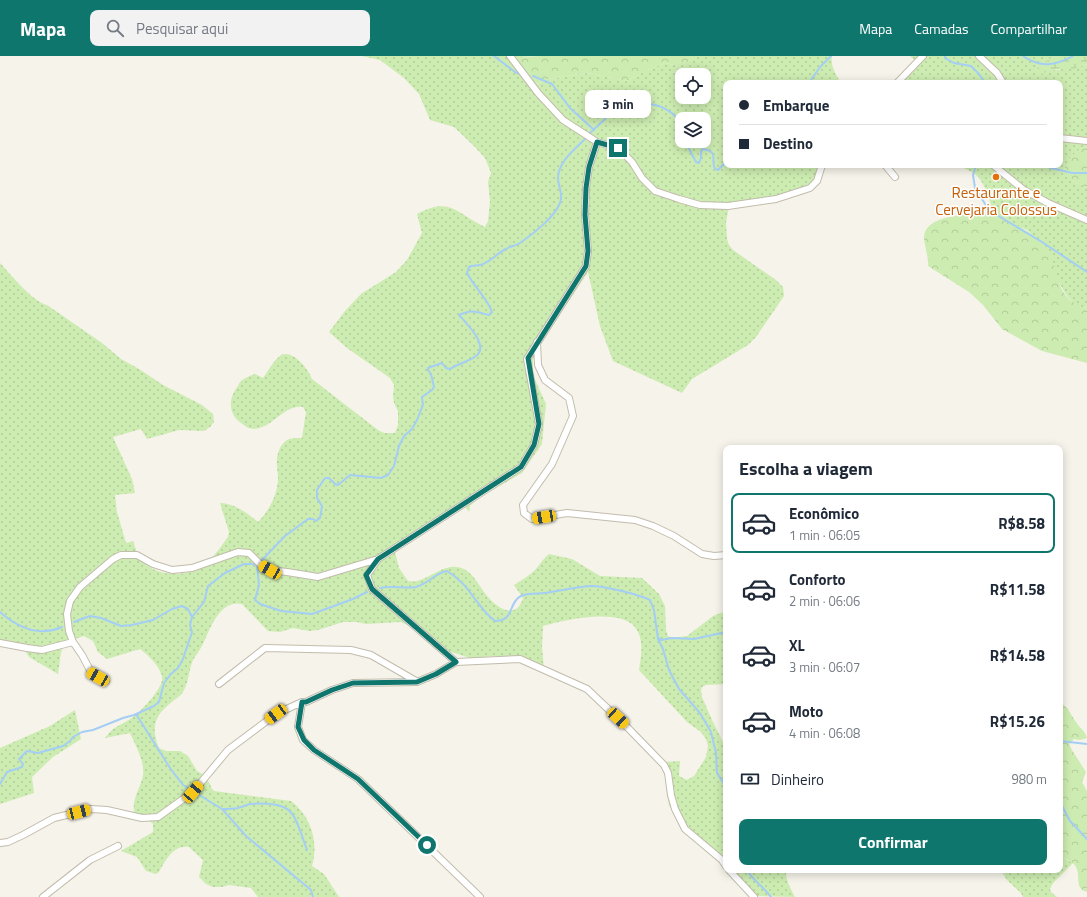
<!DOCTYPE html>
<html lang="pt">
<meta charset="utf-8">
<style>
body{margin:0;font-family:"Titillium Web",sans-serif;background:#f2f2f3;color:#1f2937;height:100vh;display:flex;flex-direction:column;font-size:15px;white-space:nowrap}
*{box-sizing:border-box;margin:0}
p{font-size:13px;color:#747a83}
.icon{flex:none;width:22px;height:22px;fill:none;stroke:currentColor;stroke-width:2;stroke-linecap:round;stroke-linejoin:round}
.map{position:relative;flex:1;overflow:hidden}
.drawer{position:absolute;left:723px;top:389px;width:340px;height:428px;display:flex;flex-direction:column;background:#fff;border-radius:8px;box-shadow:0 2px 10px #0003}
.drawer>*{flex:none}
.top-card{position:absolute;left:723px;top:24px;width:340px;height:88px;border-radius:8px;box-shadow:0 2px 10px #0003;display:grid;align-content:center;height:88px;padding:0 16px;background:#fff}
.tools{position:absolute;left:675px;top:12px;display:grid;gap:8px}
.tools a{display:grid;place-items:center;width:36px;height:36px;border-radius:8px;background:#fff;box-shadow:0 2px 10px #0003;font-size:20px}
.end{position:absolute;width:18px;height:18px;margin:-9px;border:5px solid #0f766e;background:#fff;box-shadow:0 0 0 2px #fff}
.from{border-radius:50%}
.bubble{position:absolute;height:28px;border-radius:8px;background:#fff;box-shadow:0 2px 10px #0003;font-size:13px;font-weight:700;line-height:28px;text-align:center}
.car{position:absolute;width:12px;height:24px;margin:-12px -6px;border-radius:5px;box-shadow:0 0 3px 1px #0007;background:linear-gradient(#f5c518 24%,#345 0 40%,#f5c518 0 76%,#345 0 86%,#f5c518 0)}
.top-card b{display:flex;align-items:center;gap:14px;height:38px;font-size:15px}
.top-card b+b{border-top:1px solid #e0e1e3}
.top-card i{width:10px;height:10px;background:#1f2937}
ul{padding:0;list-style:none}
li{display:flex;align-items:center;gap:12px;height:60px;margin:0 8px 6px;padding:0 8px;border:2px solid transparent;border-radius:8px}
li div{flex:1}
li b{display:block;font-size:15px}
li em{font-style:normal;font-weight:700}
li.on{border-color:#0f766e}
li>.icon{width:36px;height:36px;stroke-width:1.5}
h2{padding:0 16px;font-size:18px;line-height:48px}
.pay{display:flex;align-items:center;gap:10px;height:44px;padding:0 16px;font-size:15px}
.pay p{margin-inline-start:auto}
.cta{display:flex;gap:8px;margin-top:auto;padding:8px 16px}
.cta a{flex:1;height:46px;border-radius:8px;background:#0f766e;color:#fff;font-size:16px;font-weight:700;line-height:46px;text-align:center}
header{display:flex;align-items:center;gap:24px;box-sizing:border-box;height:56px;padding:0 20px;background:#0f766e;color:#fff}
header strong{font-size:19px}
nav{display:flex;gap:22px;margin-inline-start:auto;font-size:14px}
.search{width:280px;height:36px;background:#f2f2f3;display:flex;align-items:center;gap:10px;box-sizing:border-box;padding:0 14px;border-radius:8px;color:#747a83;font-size:15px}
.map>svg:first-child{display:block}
.grass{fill:url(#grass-dots);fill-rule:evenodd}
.forest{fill:url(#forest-crowns)}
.wetland{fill:url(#wetland-marsh)}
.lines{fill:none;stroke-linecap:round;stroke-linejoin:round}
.stream{stroke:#a4cef5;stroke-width:2}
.minor-casing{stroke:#c2bcac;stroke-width:8}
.minor{stroke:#fff;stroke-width:6}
.route{stroke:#0f766e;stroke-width:5}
.food-dot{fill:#e8710a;stroke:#fff;stroke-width:1.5}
.labels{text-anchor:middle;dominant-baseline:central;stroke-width:3;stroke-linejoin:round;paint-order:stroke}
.food-label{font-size:15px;fill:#c56008;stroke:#fff}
</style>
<header>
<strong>Mapa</strong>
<div class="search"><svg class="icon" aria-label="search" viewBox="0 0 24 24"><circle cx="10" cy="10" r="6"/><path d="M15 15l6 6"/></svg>Pesquisar aqui</div>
<nav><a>Mapa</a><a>Camadas</a><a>Compartilhar</a></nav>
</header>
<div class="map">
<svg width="1087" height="841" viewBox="0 0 1087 841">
<defs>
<pattern id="grass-dots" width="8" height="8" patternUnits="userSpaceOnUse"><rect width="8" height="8" fill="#cdecb1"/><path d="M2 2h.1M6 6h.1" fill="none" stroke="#b2cc99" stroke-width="1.8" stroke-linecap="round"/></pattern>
<pattern id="forest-crowns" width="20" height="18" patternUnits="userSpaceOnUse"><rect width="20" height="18" fill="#cdecb1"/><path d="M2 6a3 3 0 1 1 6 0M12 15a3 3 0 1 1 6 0" fill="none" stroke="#b2cc99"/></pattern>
<pattern id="wetland-marsh" width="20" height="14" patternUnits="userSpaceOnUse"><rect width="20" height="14" fill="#cdecb1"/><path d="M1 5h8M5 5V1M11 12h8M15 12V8" fill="none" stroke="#b2cc99"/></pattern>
</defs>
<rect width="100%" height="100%" fill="#f6f3ea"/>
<path class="grass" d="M362,0H538L522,1L535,29L548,23L587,17L627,25L645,15L665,7L679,10L699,0H832C830,9 836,19 841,27H726V109H821L812,127L799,137L736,147L728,155L726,167L727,183L729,189L733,194L776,224L783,231L784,240L756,281L748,289L692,323L682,337L613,305L600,270L588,216L542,286L533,303V319L546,348L542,388L522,417L477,443L470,450L469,456L463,448L398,491L395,496L399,512L408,525C411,525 414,526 417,525C433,521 446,505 464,513C475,519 480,532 488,541C499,554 517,563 523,542L514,529C522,524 529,520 536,513C540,508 543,503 549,498L572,503L600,520L642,522L659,538L665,550L666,574L668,580L672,582L687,580L713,560L726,555V628L706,629L702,631L701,634L702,641L712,664L726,692V813L699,783L678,768L679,766L669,749L667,739L664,706L680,705L679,720L687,724L694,720L706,701L708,690L706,683L701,676L687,666L639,614C641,601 644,586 637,574C624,550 564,564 543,570L542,591L544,613L506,601L494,600L470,602L448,595L416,573L401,566L366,568L357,566H343L318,574L309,575L293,572L280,576L268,575L242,548C220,543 210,573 203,588C200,594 196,599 193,604C189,613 189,625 184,634C182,639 177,642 173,645C155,659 150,670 159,692L166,695H180L188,700L197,715L206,720L212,733L214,735L291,745C311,760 319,786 312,810L324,818L339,841H258L251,832L229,829L222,831H213L206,828L199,821L203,804L189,791C173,789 166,804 159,816L156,818L146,815L137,801L121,795L153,776V768L148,763L135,759C130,745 141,732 143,719C145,706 135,688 130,677L105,682C107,679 110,676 113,673C119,669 126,666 132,662C141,655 165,631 162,620C159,609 148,599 140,593L107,603L98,596L93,585L84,580C56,588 63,594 58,618L29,601L24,593L0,583V207C10,218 33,246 47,249L102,287L121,303L139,313L163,329L202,349L213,358L214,366L210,371L204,375L179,374L147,383L141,373L113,381L132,423L135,437L115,439L117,456L126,487L133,485C135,490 137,498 140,502C154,522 188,522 206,508C214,501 221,490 228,481L229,476L220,447C234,447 247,457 258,466C269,455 278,438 278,422C278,418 277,413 277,409C276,401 279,389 287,384C291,382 298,382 302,382L306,356L303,351C284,348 273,372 254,373C249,373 245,370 241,367C227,357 229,341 238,330C239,327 241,324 244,323C247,321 251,319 255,318L263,322C268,315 274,304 281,299C293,293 309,314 312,323L378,374L384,377H395L398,369V355L394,347L393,341L394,329L390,322L347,292L329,276L345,255L361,238L396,216L407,204L422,177L417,158C450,140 456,157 485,171L488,165L490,145L488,126L491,117L485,102L474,90L454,71L430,64L419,38L404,22L380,4ZM682,19H704V41H682ZM682,63H704V85H682Z
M910,0H1055L1045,6L1036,13L1037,19C1043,17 1049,14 1056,14C1067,12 1077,13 1087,8V91L1081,92L1068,104L1070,123L1087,132V250L1085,252L1076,249L1067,240L1058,225L1048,194L1027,174L993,159C991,148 985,126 975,118C970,115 964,112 958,109H1060V27H893L916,5Z
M75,654L81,683L53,701L32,721L34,737L0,748V692L50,670Z
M1060,800L1073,807L1053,827L1050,833L1051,836L1057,841H1023L1021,837L1007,824L1001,815V814H1060Z
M727,814H786C785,824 791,833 795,841L756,840L747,836L737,828Z"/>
<path class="forest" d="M538,0H699L679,10L665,7L645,15L627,25L587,17L548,23L534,29L523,15L517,2Z
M1087,91V132L1070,123L1064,114L1068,104L1081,92Z
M969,158C977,159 986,158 993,159C1009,162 1041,182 1049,195C1060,218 1054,241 1085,252L1087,250V307L1042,295L1002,273L983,249L969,236L928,210C929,203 925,191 924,183C923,162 955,160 969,158Z
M1060,646C1069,652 1070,658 1076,666C1080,673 1084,673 1087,682L1080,684L1074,683L1069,688L1072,694L1086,716L1082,726L1087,735V836C1074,833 1081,820 1076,811C1073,805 1066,803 1060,800Z"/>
<path class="wetland" d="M1055,0H1087V8L1073,13H1057L1037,19L1035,15C1040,8 1048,4 1055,0Z"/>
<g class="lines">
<path class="stream" d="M494,0L515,16L522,19
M945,0V2L954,7L971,10L979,18L983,24L984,27
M1023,0C1040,12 1055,10 1073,0
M533,20L552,28L570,52L594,74
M809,27L820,11L831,0
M589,78L605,63L615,51C641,46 664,43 682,68
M687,85L688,91L696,106L699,107L701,102V95L703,93C720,96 710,104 715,113L718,114L726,106
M976,109L973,119L975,132L987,151L995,158L1042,186L1087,216
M1039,109L1072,117H1087
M253,508L257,510L259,529L255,544L260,548L281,555L312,558L353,543L367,536
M380,532C392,529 404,533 416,531C428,528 435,517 447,515C471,529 475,550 495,565C515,565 508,546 521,540C528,537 538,538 545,537C560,535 575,531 591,530C605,530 637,538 650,544L654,554L658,583L663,593L669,614L679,633L700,657L711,676L716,697L717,717L726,731
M0,556C18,572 39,581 62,571
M74,566L90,560L101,562L121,570L132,569L153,564L172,553L182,550L188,553L192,561
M659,582L661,584L672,582L694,583L726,576
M136,658L170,712L183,729L188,732
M1060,685L1087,688
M1060,688V696
M0,728L7,716L22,711L23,708L19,703L27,695L38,697L63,690L70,685L73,681L82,676L93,674L123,662L134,659L154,650L159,646L164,627L171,618L178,612L183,603L192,576L190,569L192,561L204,546L208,530L225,517L244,508H253L263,503L285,480L308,463H313L316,465L320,462L322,450L317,442V434L325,422H329L335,428L338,429L350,419L381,422L388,419L394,410L399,390L404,380L412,373L417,364L423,349L422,341L432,334L434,331L431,318L428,314V312L442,307L446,312L450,313C459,307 468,306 476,300C490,290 466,267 459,259C473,253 476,256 489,259L492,256C487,242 474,231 467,217L469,211C473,209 476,210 480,209C490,207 497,197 506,193C510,190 516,190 520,187C532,179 559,158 561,143C562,136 558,128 558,122C558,106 575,93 586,82
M199,739L222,753L246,780L311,834L313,841
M1060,746L1070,765L1087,783
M222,753C228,753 233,753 238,752C242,751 246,749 250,748C295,745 293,756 307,794
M747,814C753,825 764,831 771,841"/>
<g class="minor-casing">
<path id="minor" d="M510,0L538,37L563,64L597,86L618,92L632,106L642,122L655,135L679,143L700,149L728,150L776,143L810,132L817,125L822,109
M979,0L997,17L1003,27
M897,27L923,0
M1060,82L1087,85
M885,109L895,121
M993,109L1024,134L1048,147L1087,164
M537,286L538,309L545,324L569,342L573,360L552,408L523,449L524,457L532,463L567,457L635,464L653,470L674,480L702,498L714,500L726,499
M378,503L367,519L372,533L456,606
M73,586L69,575L67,558L70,545L80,531L113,503L121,499H137L153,508L172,514L192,512L238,496L249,497L262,510L270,514L287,516L318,521L378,503L521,411L534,389L539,368L527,303L586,210L588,195L585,159L586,132L589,111L597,86
M0,587L27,592L42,594L73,586L82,599L91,616L106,625
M219,628L265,592L351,594L371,599L416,625
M302,646L298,671L303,684L314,694L358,723L480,841
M0,787L8,786L23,779L54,762L91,753L107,754L142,762L158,761L193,736L228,694L276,658L302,646H306L332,634L353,627L417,626L436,618L456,606L520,603L587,633L628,672L664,709L668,717L671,739L675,753L685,773L722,804L726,810
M729,814L754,841
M43,841L90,804L118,790"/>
</g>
<use href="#minor" class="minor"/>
</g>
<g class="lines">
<path class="route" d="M427,789L358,723L314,694L304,684L298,671L302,646H306L332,634L353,627L417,626L436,618L456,606L372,533L366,519L378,503L521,411L534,389L539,368L528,302L586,210L588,195L585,159L586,132L589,111L597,86L618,92"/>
</g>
<circle class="food-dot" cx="996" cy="121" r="4"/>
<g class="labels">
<g class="food-label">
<text x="996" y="136">Restaurante e<tspan x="996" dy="17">Cervejaria Colossus</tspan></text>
</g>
</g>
</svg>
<div class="tools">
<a><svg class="icon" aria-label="locate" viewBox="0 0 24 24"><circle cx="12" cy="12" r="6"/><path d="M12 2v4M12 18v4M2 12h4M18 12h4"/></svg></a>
<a><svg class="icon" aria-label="layers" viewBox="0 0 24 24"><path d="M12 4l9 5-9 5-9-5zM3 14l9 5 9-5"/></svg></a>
</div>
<i class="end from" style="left:427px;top:789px"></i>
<i class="end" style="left:618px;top:92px"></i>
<div class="bubble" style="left:585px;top:34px;width:66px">3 min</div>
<i class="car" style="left:544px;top:461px;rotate:260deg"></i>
<i class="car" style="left:270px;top:514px;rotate:300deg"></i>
<i class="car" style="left:98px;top:621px;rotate:300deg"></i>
<i class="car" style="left:276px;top:658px;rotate:234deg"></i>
<i class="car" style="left:618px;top:662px;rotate:133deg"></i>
<i class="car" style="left:193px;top:736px;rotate:40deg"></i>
<i class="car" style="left:79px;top:756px;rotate:76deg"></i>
<div class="top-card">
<b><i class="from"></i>Embarque</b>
<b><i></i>Destino</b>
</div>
<section class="drawer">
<h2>Escolha a viagem</h2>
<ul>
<li class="on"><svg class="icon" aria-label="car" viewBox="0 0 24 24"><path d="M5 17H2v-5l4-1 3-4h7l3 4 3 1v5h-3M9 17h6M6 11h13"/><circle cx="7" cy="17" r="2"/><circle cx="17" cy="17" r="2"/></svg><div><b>Econômico</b><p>1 min · 06:05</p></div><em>R$8.58</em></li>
<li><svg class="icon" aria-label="car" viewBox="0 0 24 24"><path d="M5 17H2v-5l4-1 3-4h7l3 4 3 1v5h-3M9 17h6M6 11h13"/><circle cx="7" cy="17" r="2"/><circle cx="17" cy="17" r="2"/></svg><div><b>Conforto</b><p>2 min · 06:06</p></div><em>R$11.58</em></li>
<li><svg class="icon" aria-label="car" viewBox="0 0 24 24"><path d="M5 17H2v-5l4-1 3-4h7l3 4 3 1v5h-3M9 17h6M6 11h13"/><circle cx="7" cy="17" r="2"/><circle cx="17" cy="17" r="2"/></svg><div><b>XL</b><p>3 min · 06:07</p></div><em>R$14.58</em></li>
<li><svg class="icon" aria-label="car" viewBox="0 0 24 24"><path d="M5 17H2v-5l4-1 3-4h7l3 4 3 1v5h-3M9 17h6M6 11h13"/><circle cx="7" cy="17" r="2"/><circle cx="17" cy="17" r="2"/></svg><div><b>Moto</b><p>4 min · 06:08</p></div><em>R$15.26</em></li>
</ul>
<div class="pay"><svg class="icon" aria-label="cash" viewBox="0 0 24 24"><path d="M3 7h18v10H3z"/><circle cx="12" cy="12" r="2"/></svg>Dinheiro<p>980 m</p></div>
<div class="cta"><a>Confirmar</a></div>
</section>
</div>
